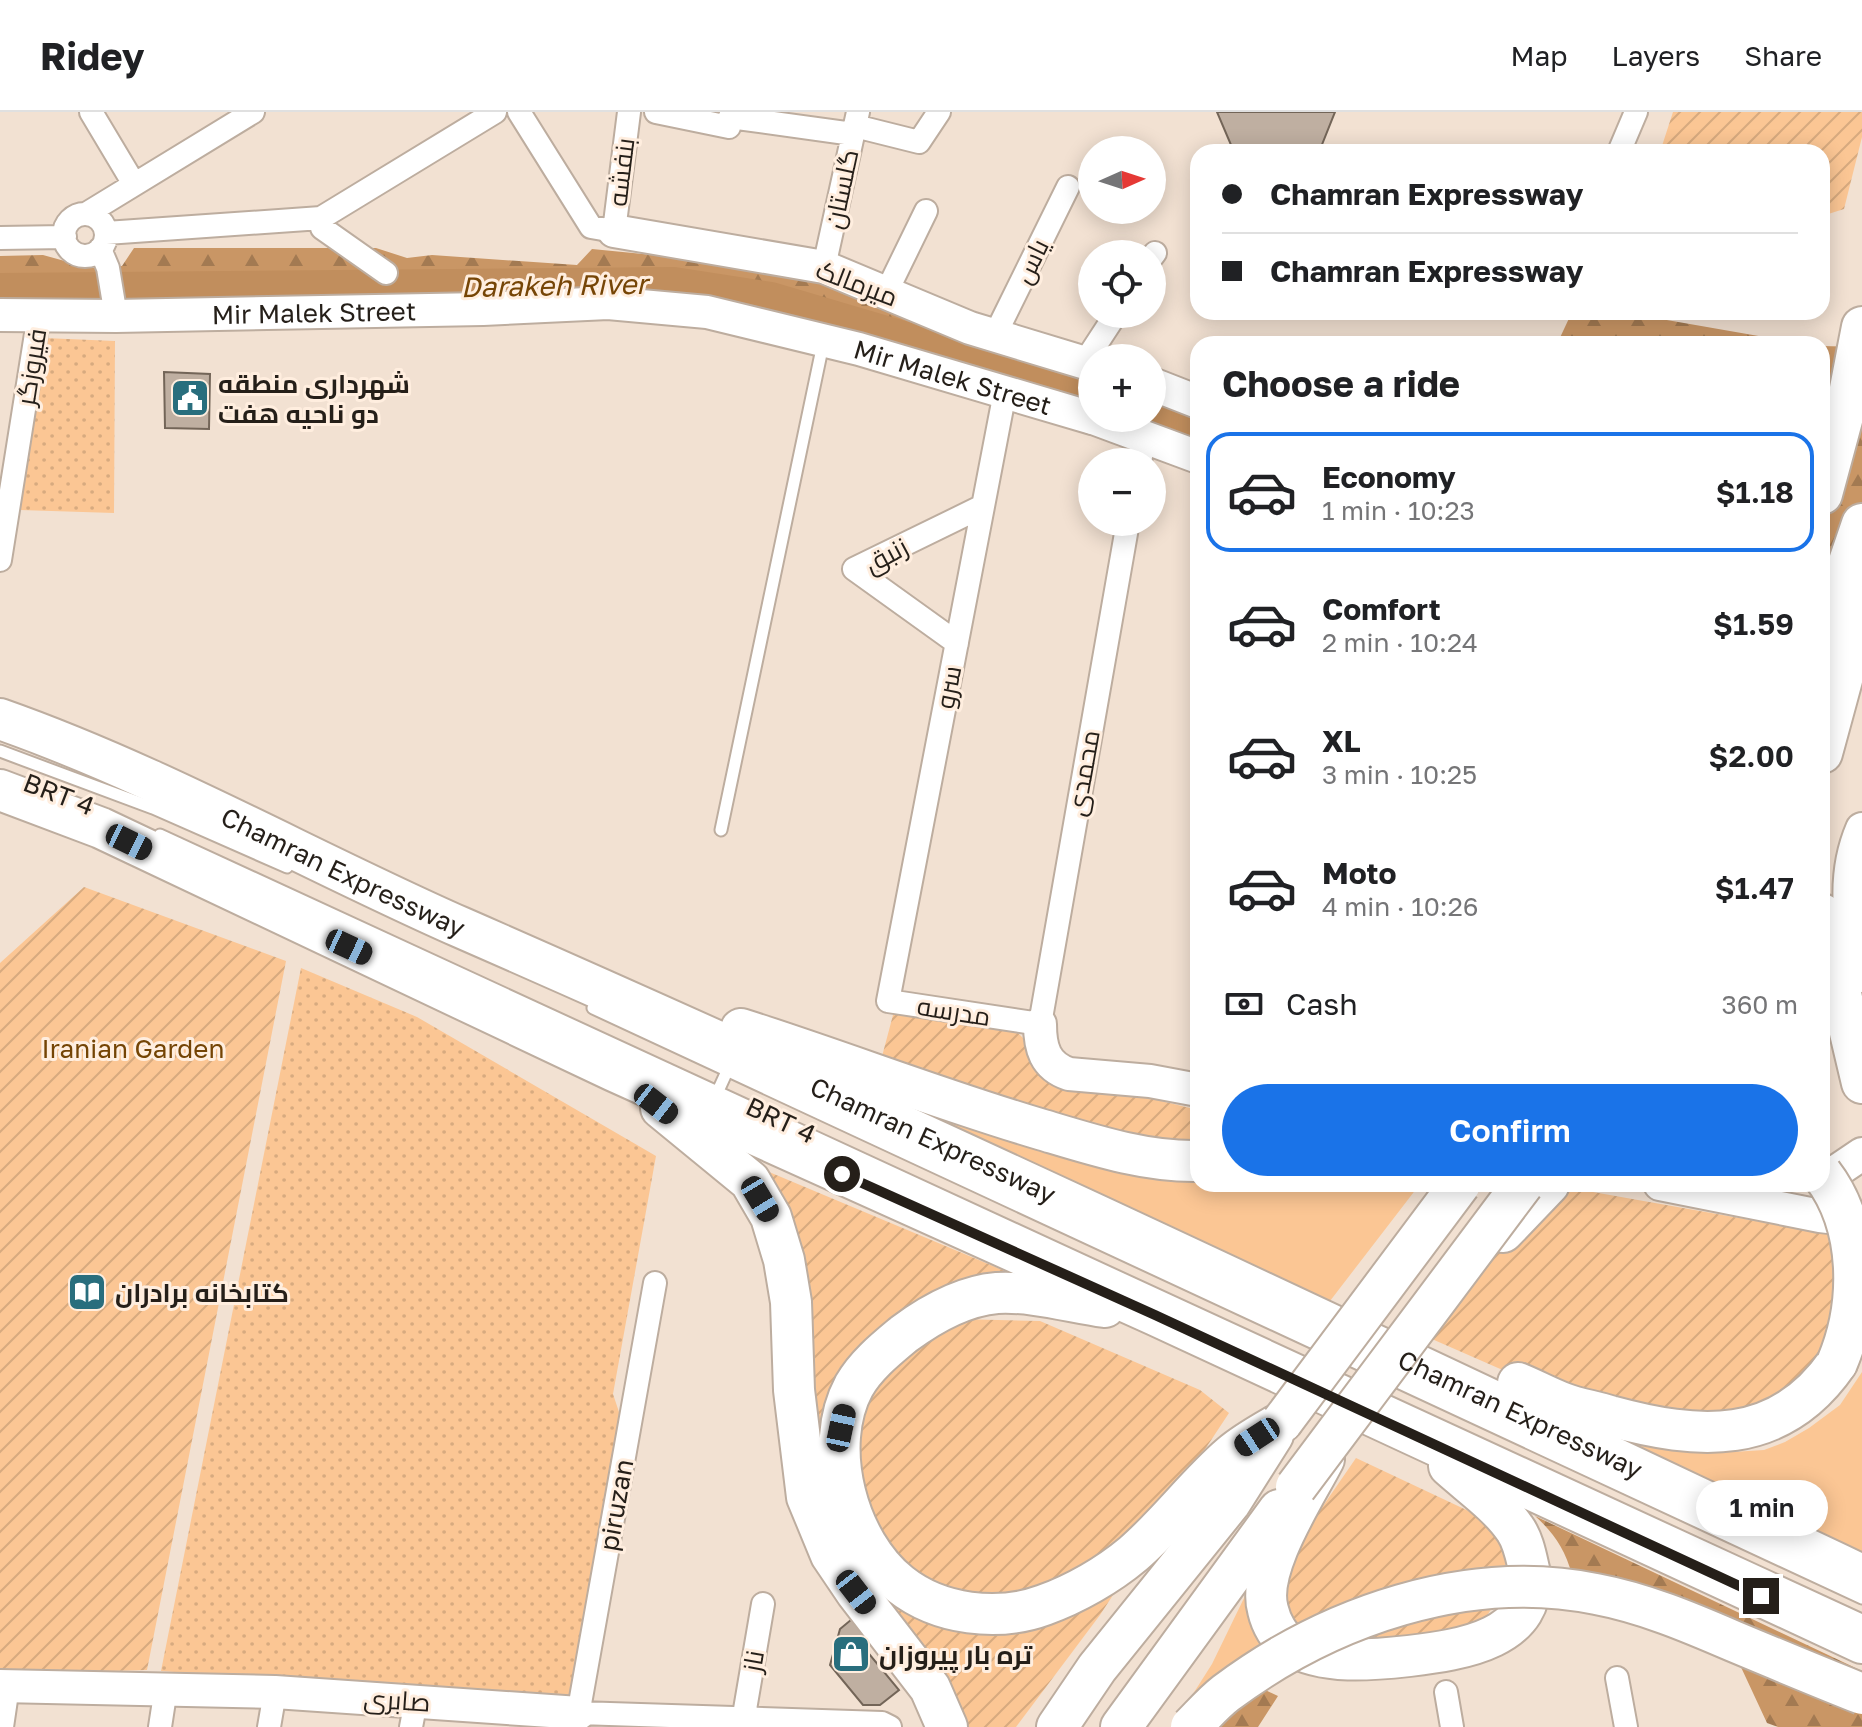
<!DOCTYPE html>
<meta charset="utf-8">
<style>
body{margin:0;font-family:"Golos Text",Cairo,sans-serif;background:#f6f6f6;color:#202124;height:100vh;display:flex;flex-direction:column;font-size:30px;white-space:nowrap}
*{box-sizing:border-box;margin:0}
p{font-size:26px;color:#757577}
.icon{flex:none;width:44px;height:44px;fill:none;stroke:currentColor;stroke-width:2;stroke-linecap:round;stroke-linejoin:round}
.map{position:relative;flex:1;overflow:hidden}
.side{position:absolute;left:1190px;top:224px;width:640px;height:856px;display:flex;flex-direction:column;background:#fff;border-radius:24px;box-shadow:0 4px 20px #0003}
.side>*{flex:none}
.banner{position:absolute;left:1190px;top:32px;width:640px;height:176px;border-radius:24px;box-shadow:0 4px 20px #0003;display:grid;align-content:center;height:176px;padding:0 32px;background:#fff}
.needle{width:52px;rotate:87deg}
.buttons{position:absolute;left:1078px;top:24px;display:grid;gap:16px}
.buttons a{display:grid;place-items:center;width:88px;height:88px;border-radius:50%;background:#fff;box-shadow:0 4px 20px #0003;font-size:40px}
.end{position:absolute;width:36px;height:36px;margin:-18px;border:10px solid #251f19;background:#fff;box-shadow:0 0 0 4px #fff}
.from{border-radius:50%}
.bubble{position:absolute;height:56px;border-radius:28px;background:#fff;box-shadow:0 4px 20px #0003;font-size:26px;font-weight:600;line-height:56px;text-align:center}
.car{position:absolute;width:24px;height:48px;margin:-24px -12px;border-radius:10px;box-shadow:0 0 6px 2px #0007;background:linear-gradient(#222 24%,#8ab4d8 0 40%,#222 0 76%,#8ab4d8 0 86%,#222 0)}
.banner b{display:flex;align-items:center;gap:28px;height:76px;font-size:30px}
.banner b+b{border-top:2px solid #e0e0e0}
.banner i{width:20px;height:20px;background:#202124}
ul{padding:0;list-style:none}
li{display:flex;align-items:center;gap:24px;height:120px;margin:0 16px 12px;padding:0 16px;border:4px solid transparent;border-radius:24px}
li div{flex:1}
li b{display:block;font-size:30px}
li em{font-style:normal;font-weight:600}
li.active{border-color:#1a73e8}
li>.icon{width:72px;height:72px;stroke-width:1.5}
h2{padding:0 32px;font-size:36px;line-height:96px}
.pay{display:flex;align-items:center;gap:20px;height:88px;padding:0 32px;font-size:30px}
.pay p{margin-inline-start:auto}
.action{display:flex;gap:16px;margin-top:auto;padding:16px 32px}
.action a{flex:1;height:92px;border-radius:48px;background:#1a73e8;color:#fff;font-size:32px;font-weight:600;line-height:92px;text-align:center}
header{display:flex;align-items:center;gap:48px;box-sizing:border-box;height:112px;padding:0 40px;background:#fff;border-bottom:2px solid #e0e0e0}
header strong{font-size:38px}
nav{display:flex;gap:44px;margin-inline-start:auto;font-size:28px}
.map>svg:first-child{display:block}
.grass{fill:#fbc694}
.forest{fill:url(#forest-firs)}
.park{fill:url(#park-dots)}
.garden{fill:url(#garden-furrows)}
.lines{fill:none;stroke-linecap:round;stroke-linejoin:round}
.river{stroke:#c18e5d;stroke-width:34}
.building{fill:#bfafa1;stroke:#736558;stroke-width:2}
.lane-casing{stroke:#bdad9f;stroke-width:15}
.street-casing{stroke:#bdad9f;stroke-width:26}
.secondary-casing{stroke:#bdad9f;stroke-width:36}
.highway-casing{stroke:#bdad9f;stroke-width:44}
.lane{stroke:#fff;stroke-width:11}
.street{stroke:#fff;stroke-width:22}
.secondary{stroke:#fff;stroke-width:32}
.highway{stroke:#fff;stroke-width:40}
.highway-bridge-casing{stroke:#bdad9f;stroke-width:44;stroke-linecap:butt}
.highway-bridge{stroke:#fff;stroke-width:40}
.route{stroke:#251f19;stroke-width:10}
.labels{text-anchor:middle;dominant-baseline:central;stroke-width:6;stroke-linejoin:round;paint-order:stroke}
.street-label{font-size:26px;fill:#251f19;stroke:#ffeedf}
.poi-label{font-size:26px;font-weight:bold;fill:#251f19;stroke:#ffeedf;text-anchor:start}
.park-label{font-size:26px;fill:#744404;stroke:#ffeedf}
.water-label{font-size:28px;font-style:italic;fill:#764506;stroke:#ffeedf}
</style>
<header>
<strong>Ridey</strong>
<nav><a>Map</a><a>Layers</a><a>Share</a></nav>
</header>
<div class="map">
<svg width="1862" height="1615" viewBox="0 0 1862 1615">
<defs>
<pattern id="forest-firs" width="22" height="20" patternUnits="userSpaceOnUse" patternTransform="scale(2)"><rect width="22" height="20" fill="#c99665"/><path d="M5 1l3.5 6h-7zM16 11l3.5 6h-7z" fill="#a37a52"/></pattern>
<pattern id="park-dots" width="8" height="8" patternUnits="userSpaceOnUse" patternTransform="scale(2)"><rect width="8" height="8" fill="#fbc694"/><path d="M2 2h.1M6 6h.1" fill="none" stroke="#d7aa7f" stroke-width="1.8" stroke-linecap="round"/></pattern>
<pattern id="garden-furrows" width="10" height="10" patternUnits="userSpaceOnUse" patternTransform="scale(2)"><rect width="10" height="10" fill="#fbc694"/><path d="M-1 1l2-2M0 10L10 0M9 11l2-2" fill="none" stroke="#d7aa7f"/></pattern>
</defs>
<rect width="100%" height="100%" fill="#f2e1d2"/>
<path class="grass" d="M844,960L1198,1062V1072H1420L1330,1189L965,1031Z
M1862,1260V1445L1593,1316L1646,1335L1733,1340L1764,1338L1785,1330L1809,1316L1840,1293Z
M1246,1482L1252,1499L1278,1531L1172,1615L1212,1552Z"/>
<path class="forest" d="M134,136H376L407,146L432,143L577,153L592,137L725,150L805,166L930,213L927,220L721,166L137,163L0,166V144L43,143L90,156L122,154Z
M1572,200H1621L1804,232H1557Z
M1822,234L1862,235V551L1822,545Z
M1535,1404L1862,1559V1570L1572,1463C1565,1437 1554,1421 1535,1404Z
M1733,1538L1862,1594V1615H1778L1767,1611Z
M1261,1576L1278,1584L1258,1615H1216Z"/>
<path class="park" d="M44,226L115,229L114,401L20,398Z
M301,856L417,905L656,1044L613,1282L622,1309L570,1589L161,1559Z"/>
<path class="garden" d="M1673,0H1862V25L1844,97L1822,104V40H1660Z
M84,775L286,849L147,1558L0,1562V851Z
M899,896L1012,915L1029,932L1121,979L1198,998V1039L1173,1038L880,952L893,903Z
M748,1051L1005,1159L948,1180L871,1233L832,1390L952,1506L1124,1466L1100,1503L1016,1615H965L828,1409Z
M1548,1072L1840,1124L1842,1209L1814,1257L1743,1307L1573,1289L1425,1224Z
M956,1207L1040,1209L1200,1278L1229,1301L1186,1366L1125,1438L995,1494L903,1466L858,1387L856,1297L884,1252Z
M1356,1346L1475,1402C1520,1442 1511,1474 1477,1517L1332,1539L1282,1506L1281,1455Z"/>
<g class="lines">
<path class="river" d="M0,178L674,172L771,187L1092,282
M1152,300L1198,318"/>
</g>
<path class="building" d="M1217,0H1335L1319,40H1234Z
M164,260L210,262L209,317L165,316Z
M852,1507L866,1522L860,1531L899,1578L880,1593H863L830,1553L840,1517Z"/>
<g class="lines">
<g class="lane-casing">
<path id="lane" d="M0,639L153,696L287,755
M721,718L823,232
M160,723L1862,1508
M593,896L1862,1486
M718,979L728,957"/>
</g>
<g class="street-casing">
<path id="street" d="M91,0L134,72
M519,0L591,115L614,119L629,0
M656,0L729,15L730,5L853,22
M855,14L919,30L939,0
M1619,40L1636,0
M86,102L253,0
M64 123a21 21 0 1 1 42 0a21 21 0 1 1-42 0Z
M321,106L322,116L386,161
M106,121L321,106L495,0
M0,126L65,125
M100,137L108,156L116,204
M1152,145L1155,141
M824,155L858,0
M886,181L926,99
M995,223L1068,75
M1084,251L1116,202
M1005,280L888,889L1040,912L1128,410
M1140,350L1145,323
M0,448L39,203
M957,531L854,457L983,394
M1617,1566L1626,1615
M1446,1580L1452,1615
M579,1601L882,1611L890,1615
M576,1614L655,1171
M2,1615L8,1574
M160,1615L166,1576
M269,1615L275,1580
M411,1615L416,1589
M742,1615L763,1492"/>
</g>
<g class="secondary-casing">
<g id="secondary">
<path d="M614,119L824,155L970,216L1092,253"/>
<path id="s1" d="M0,203L116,204L483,197L608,191L707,200L859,237L1092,306"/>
<path d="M1152,272L1198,290"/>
<path d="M1093,306L1198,345"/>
<path d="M1862,717C1841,766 1850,814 1862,864"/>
<path d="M1040,912C1040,936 1045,954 1069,962L1150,969L1198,978"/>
<path d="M1822,1069L1862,1042"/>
<path d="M1660,1072L1820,1104L1862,1109"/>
<path d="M0,1574L275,1580L579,1601"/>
</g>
</g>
<g class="highway-casing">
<g id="highway">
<path d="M1822,382L1849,282L1862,215"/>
<path d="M1822,529L1862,412"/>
<path id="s2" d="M0,607C159,663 306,747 460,815C931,1021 1396,1243 1862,1463"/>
<path d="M1822,641L1862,494"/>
<path d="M0,678L101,716L614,959L1155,1203L1862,1531"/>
<path d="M1822,802L1862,971"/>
<path d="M741,917C842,949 941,988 1043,1018C1093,1033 1145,1050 1198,1049"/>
<path d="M661,996L750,1069L771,1105L784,1148L791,1190L794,1278L807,1385L831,1443L856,1480L930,1576L947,1615"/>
<path d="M1503,1120L1549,1072"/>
<path d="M1105,1195C1070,1190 1032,1179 997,1181C962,1184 931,1202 904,1222C886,1237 866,1253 854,1274C821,1335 848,1431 900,1472C939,1503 998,1510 1044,1493C1075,1482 1108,1463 1133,1442C1168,1412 1196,1373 1231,1343C1246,1330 1265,1320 1282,1310"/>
<path d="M1518,1271C1533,1277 1547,1285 1563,1291C1578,1297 1595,1299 1610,1304C1698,1328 1779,1335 1837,1251"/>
<path d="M1324,1347C1305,1384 1256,1457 1268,1498C1271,1511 1279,1526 1290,1533C1324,1553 1372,1548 1409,1544C1460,1538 1541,1527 1529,1457C1526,1444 1523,1428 1515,1417C1499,1393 1470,1373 1449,1354"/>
<path d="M1057,1615L1097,1556L1230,1391L1273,1323"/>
<path d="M1121,1615L1279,1398"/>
</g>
</g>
<use href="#lane" class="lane"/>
<use href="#street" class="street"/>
<use href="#secondary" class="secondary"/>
<use href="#highway" class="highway"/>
<g class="highway-bridge-casing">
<path id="highway-bridge" d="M1822,1062C1862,1114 1862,1192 1837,1251
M1282,1310L1460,1072
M1296,1375L1523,1072
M1191,1615C1202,1604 1213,1591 1226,1581C1329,1504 1467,1456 1596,1482C1644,1491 1689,1510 1733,1529C1776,1547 1819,1565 1862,1582"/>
</g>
<use href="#highway-bridge" class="highway-bridge"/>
</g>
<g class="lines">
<path class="route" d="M842,1062L1155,1203L1761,1484"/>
</g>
<defs>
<g id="civic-square" transform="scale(2)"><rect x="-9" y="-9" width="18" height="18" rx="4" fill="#296e7d" stroke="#ffeedf"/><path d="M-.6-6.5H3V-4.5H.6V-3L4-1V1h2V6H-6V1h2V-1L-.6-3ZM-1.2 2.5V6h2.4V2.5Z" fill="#fff"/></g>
<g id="library-square" transform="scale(2)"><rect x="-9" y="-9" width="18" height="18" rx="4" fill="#296e7d" stroke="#ffeedf"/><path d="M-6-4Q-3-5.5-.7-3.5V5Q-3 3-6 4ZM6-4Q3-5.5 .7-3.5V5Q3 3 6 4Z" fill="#fff"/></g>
<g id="shop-square" transform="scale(2)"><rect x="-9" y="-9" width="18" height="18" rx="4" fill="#296e7d" stroke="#ffeedf"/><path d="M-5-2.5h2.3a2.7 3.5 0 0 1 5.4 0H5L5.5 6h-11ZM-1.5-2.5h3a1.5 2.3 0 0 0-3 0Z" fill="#fff"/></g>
</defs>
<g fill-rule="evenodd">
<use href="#civic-square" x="190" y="286"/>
<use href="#library-square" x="87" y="1180"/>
<use href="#shop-square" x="851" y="1542"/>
</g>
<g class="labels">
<g class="street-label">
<text transform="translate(621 60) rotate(-83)">بنفشه</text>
<text transform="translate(841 77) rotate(-78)">گلستان</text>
<text transform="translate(1031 149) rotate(-64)">یاس</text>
<text transform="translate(857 171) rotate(21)">میرمالک</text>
<text stroke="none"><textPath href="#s1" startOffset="314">Mir Malek Street</textPath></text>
<text transform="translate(31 255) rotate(-81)">فیروزگر</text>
<text stroke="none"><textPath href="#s1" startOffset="962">Mir Malek Street</textPath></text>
<text transform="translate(886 443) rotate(-28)">زنبق</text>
<text transform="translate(948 575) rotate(-79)">سرو</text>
<text transform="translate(1083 661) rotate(-80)">محمدی</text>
<text transform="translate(59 682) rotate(21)">BRT 4</text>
<text stroke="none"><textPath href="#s2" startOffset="376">Chamran Expressway</textPath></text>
<text transform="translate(954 899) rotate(9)">مدرسه</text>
<text transform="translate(781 1008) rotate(25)">BRT 4</text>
<text stroke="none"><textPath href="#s2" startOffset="1024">Chamran Expressway</textPath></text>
<text stroke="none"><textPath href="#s2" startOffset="1672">Chamran Expressway</textPath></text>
<text transform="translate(616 1393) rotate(-80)">piruzan</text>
<text transform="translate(753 1549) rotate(-80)">ناز</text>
<text transform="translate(397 1588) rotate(4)">صابری</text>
</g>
<g class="poi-label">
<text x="218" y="271">شهرداری منطقه<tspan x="218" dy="30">دو ناحیه هفت</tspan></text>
<text x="115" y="1180">کتابخانه برادران</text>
<text x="879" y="1542">تره بار پیروزان</text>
</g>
<g class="park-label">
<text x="133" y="936">Iranian Garden</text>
</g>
<g class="water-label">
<text transform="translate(554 173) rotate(-1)">Darakeh River</text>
</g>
</g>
</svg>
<div class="buttons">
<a><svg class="needle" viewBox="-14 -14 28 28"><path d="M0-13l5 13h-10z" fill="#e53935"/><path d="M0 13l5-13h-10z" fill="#757577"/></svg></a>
<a><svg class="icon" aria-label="locate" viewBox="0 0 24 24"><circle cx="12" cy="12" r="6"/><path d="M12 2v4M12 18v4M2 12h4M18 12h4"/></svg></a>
<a>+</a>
<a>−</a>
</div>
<i class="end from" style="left:842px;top:1062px"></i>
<i class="end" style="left:1761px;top:1484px"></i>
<div class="bubble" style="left:1696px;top:1368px;width:132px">1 min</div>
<i class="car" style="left:129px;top:730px;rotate:116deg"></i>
<i class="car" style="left:349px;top:835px;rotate:115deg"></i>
<i class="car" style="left:656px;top:992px;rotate:128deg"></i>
<i class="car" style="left:760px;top:1087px;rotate:149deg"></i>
<i class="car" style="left:841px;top:1316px;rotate:12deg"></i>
<i class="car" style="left:1257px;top:1325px;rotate:237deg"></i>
<i class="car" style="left:856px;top:1480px;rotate:142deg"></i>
<div class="banner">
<b><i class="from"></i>Chamran Expressway</b>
<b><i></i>Chamran Expressway</b>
</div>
<section class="side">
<h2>Choose a ride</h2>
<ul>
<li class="active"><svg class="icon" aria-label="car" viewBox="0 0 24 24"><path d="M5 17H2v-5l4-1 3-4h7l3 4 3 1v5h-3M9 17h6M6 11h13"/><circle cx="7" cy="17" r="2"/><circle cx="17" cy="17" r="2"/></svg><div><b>Economy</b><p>1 min · 10:23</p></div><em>$1.18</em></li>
<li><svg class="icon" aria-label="car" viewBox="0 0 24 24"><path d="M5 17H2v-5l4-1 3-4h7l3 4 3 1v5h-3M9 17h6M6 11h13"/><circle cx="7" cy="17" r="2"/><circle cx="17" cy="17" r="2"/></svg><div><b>Comfort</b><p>2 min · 10:24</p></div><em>$1.59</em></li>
<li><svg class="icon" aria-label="car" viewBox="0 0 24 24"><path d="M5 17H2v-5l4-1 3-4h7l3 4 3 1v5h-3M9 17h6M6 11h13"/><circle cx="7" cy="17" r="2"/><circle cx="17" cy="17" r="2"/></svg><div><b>XL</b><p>3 min · 10:25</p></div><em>$2.00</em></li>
<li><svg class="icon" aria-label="car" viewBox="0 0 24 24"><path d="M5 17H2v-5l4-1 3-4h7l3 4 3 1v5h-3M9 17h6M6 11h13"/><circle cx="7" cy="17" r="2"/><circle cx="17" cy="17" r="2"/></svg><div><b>Moto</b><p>4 min · 10:26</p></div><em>$1.47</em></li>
</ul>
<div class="pay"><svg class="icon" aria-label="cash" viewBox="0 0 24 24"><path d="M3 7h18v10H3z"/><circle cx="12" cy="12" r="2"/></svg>Cash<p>360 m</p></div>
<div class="action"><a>Confirm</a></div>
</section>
</div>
